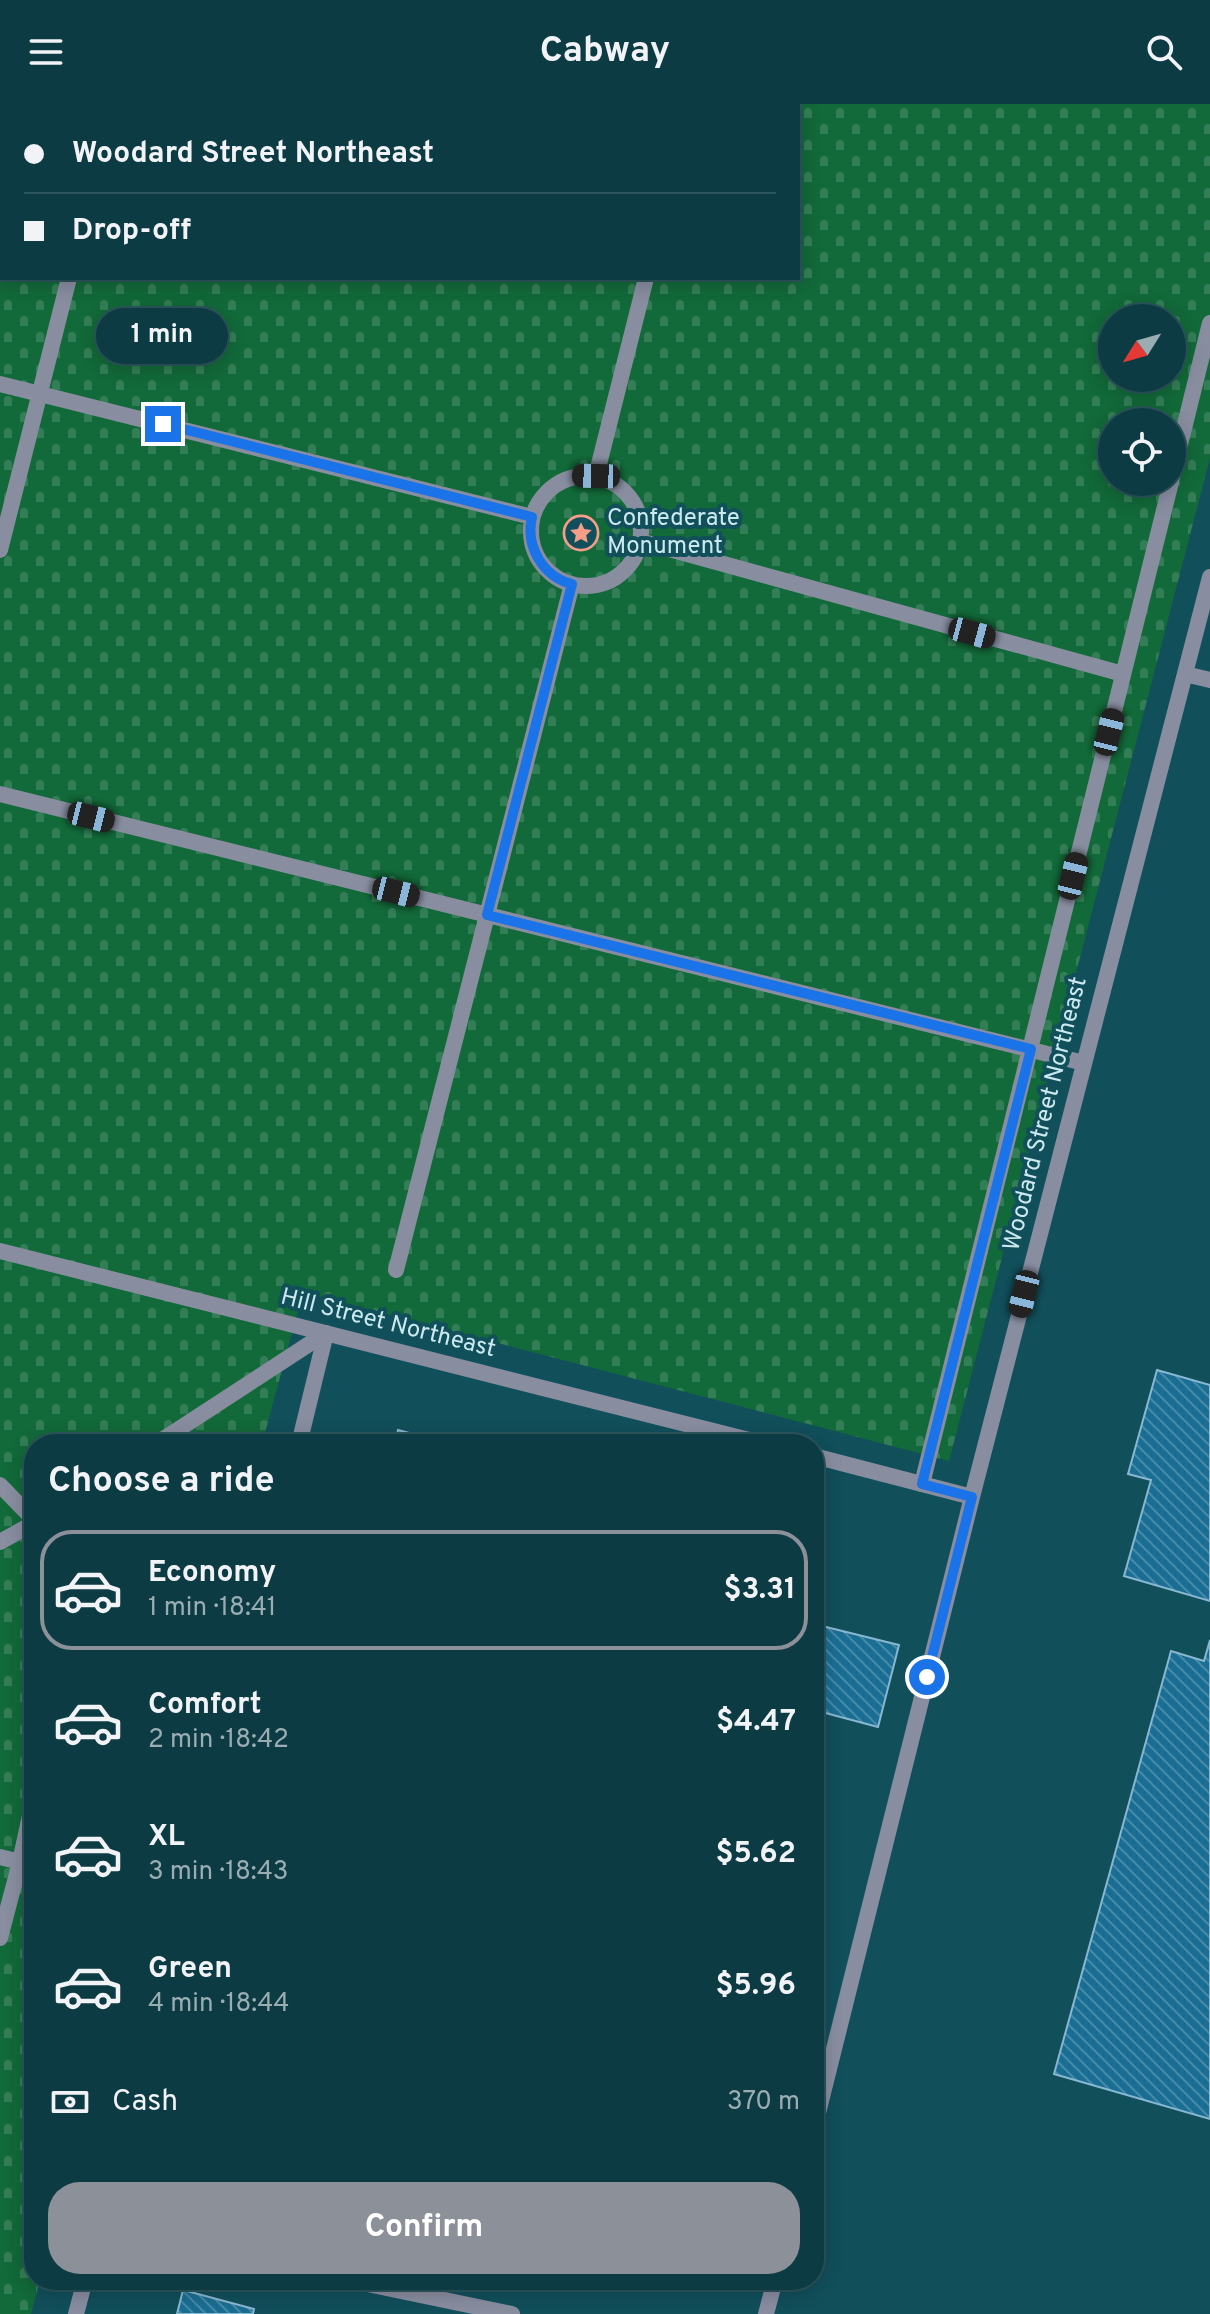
<!DOCTYPE html>
<meta charset="utf-8">
<style>
body{margin:0;font-family:Overpass,sans-serif;background:#1b464f;color:#f1f3f6;height:100vh;display:flex;flex-direction:column;font-size:30px;white-space:nowrap}
*{box-sizing:border-box;margin:0}
p{font-size:26px;color:#9aadb2}
.icon{flex:none;width:44px;height:44px;fill:none;stroke:currentColor;stroke-width:2;stroke-linecap:round;stroke-linejoin:round}
.map{position:relative;flex:1;overflow:hidden}
.panel{position:absolute;left:24px;top:1330px;width:800px;height:856px;display:flex;flex-direction:column;background:#0d3b44;border-radius:32px;box-shadow:0 4px 20px #0003,0 0 0 2px #2d555d}
.panel>*{flex:none}
.banner{position:absolute;left:0px;top:0px;width:800px;height:176px;box-shadow:0 4px 20px #0003,0 0 0 2px #2d555d;display:grid;align-content:center;height:176px;padding:0 24px;background:#0d3b44}
.needle{width:52px;rotate:233deg}
.fabs{position:absolute;left:1098px;top:200px;display:grid;gap:16px}
.fabs a{display:grid;place-items:center;width:88px;height:88px;border-radius:50%;background:#0d3b44;box-shadow:0 4px 20px #0003,0 0 0 2px #2d555d;font-size:40px}
.end{position:absolute;width:36px;height:36px;margin:-18px;border:10px solid #1a73e8;background:#fff;box-shadow:0 0 0 4px #fff}
.from{border-radius:50%}
.bubble{position:absolute;height:56px;border-radius:28px;background:#0d3b44;box-shadow:0 4px 20px #0003,0 0 0 2px #2d555d;font-size:26px;font-weight:700;line-height:56px;text-align:center}
.car{position:absolute;width:24px;height:48px;margin:-24px -12px;border-radius:10px;box-shadow:0 0 6px 2px #0007;background:linear-gradient(#222 24%,#8ab4d8 0 40%,#222 0 76%,#8ab4d8 0 86%,#222 0)}
.banner b{display:flex;align-items:center;gap:28px;height:76px;font-size:30px}
.banner b+b{border-top:2px solid #2d555d}
.banner i{width:20px;height:20px;background:#f1f3f6}
ul{padding:0;list-style:none}
li{display:flex;align-items:center;gap:24px;height:120px;margin:0 16px 12px;padding:0 8px;border:4px solid transparent;border-radius:32px}
li div{flex:1}
li b{display:block;font-size:30px}
li em{font-style:normal;font-weight:700}
li.active{border-color:#8c9099}
li>.icon{width:72px;height:72px;stroke-width:1.5}
h2{padding:0 24px;font-size:36px;line-height:96px}
.pay{display:flex;align-items:center;gap:20px;height:88px;padding:0 24px;font-size:30px}
.pay p{margin-inline-start:auto}
.cta{display:flex;gap:16px;margin-top:auto;padding:16px 24px}
.cta a{flex:1;height:92px;border-radius:32px;background:#8c9099;color:#fff;font-size:32px;font-weight:700;line-height:92px;text-align:center}
header{display:flex;justify-content:space-between;align-items:center;height:104px;padding:0 24px;background:#0d3b44;font-size:36px;font-weight:700}
.map>svg:first-child{display:block}
.cemetery{fill:url(#cemetery-stones);fill-rule:evenodd}
.building{fill:url(#building-back-hatch);stroke:#89b7d2;stroke-width:2}
.lines{fill:none;stroke-linecap:round;stroke-linejoin:round}
.lane{stroke:#888da0;stroke-width:16}
.street{stroke:#888da0;stroke-width:16}
.route{stroke:#1a73e8;stroke-width:10}
.labels{text-anchor:middle;dominant-baseline:central;stroke-width:8;stroke-linejoin:round;paint-order:stroke}
.poi-label{font-size:24px;fill:#cce9ef;stroke:#114f5b;text-anchor:start}
.street-label{font-size:24px;fill:#cce9ef;stroke:#114f5b}
</style>
<header><svg class="icon" aria-label="menu" viewBox="0 0 24 24"><path d="M4 6h16M4 12h16M4 18h16"/></svg>Cabway<svg class="icon" aria-label="search" viewBox="0 0 24 24"><circle cx="10" cy="10" r="6"/><path d="M15 15l6 6"/></svg></header>
<div class="map">
<svg width="1210" height="2210" viewBox="0 0 1210 2210">
<defs>
<pattern id="cemetery-stones" width="16" height="16" patternUnits="userSpaceOnUse" patternTransform="scale(2)"><rect width="16" height="16" fill="#126939"/><path d="M2 7V4a2 2 0 0 1 4 0v3zM10 15v-3a2 2 0 0 1 4 0v3z" fill="#337e56"/></pattern>
<pattern id="building-back-hatch" width="6" height="6" patternUnits="userSpaceOnUse" patternTransform="scale(2)"><rect width="6" height="6" fill="#1a6e93"/><path d="M-1 5l2 2M0 0l6 6M5-1l2 2" fill="none" stroke="#458aa8"/></pattern>
</defs>
<rect width="100%" height="100%" fill="#114f5b"/>
<path class="cemetery" d="M0,0H1210V354L949,1357L303,1188L262,1340H34V2176H40L31,2210H0ZM2,2H798V174H2ZM1112,214H1172V274H1112ZM1112,318H1172V378H1112Z"/>
<path class="building" d="M1157,1266L1210,1281V1497L1124,1472L1151,1376L1128,1370Z
M398,1326L450,1340H395Z
M814,1520L899,1541L878,1623L814,1606Z
M1210,1536V2015L1054,1970L1171,1547L1204,1557Z
M183,2186L254,2205L253,2210H177Z"/>
<g class="lines">
<path class="lane" d="M112,2V0
M689,2V0
M0,280L532,413
M531 427a55 55 0 1 1 110 0a55 55 0 1 1-110 0Z
M596,372L646,174
M1172,373L1210,219
M640,437L1123,570
M0,446L69,174
M0,690L1084,959
M396,1166L572,480
M156,1340L326,1229
M922,1380L1171,378
M0,1381L34,1416
M0,1438L34,1419
M0,1753L20,1758
M0,1834L20,1758L34,1693"/>
<path class="street" d="M1185,570L1210,576
M0,1147L765,1340
M299,1340L326,1229
M814,1352L972,1393
M814,2025L972,1393L1210,473
M348,2176L512,2210
M76,2210L85,2176
M766,2210L775,2176"/>
</g>
<g class="lines">
<path class="route" d="M163,320L532,413C525,442 543,473 572,480L487,811L1031,945L922,1380L972,1393L927,1573"/>
</g>
<defs>
<g id="sight-ring" transform="scale(1.8)"><circle r="9.5" fill="#114f5b" stroke="#f49e8a" stroke-width="1.5"/><path d="M0-6L1.8-2.2L6-1.7L2.9 1.2L3.7 5.4L0 3.3L-3.7 5.4L-2.9 1.2L-6-1.7L-1.8-2.2Z" fill="#f49e8a"/></g>
</defs>
<g fill-rule="evenodd">
<use href="#sight-ring" x="581" y="429"/>
</g>
<g class="labels">
<g class="poi-label">
<text x="607" y="415">Confederate<tspan x="607" dy="28">Monument</tspan></text>
</g>
<g class="street-label">
<text transform="translate(1046 1010) rotate(-76)">Woodard Street Northeast</text>
<text transform="translate(388 1220) rotate(14)">Hill Street Northeast</text>
</g>
</g>
</svg>
<div class="fabs">
<a><svg class="needle" viewBox="-14 -14 28 28"><path d="M0-13l5 13h-10z" fill="#e53935"/><path d="M0 13l5-13h-10z" fill="#9aadb2"/></svg></a>
<a><svg class="icon" aria-label="locate" viewBox="0 0 24 24"><circle cx="12" cy="12" r="6"/><path d="M12 2v4M12 18v4M2 12h4M18 12h4"/></svg></a>
</div>
<i class="end from" style="left:927px;top:1573px"></i>
<i class="end" style="left:163px;top:320px"></i>
<div class="bubble" style="left:96px;top:204px;width:132px">1 min</div>
<i class="car" style="left:596px;top:372px;rotate:271deg"></i>
<i class="car" style="left:972px;top:529px;rotate:105deg"></i>
<i class="car" style="left:1109px;top:628px;rotate:14deg"></i>
<i class="car" style="left:91px;top:713px;rotate:104deg"></i>
<i class="car" style="left:1073px;top:772px;rotate:14deg"></i>
<i class="car" style="left:396px;top:788px;rotate:104deg"></i>
<i class="car" style="left:1024px;top:1190px;rotate:194deg"></i>
<div class="banner">
<b><i class="from"></i>Woodard Street Northeast</b>
<b><i></i>Drop-off</b>
</div>
<section class="panel">
<h2>Choose a ride</h2>
<ul>
<li class="active"><svg class="icon" aria-label="car" viewBox="0 0 24 24"><path d="M5 17H2v-5l4-1 3-4h7l3 4 3 1v5h-3M9 17h6M6 11h13"/><circle cx="7" cy="17" r="2"/><circle cx="17" cy="17" r="2"/></svg><div><b>Economy</b><p>1 min · 18:41</p></div><em>$3.31</em></li>
<li><svg class="icon" aria-label="car" viewBox="0 0 24 24"><path d="M5 17H2v-5l4-1 3-4h7l3 4 3 1v5h-3M9 17h6M6 11h13"/><circle cx="7" cy="17" r="2"/><circle cx="17" cy="17" r="2"/></svg><div><b>Comfort</b><p>2 min · 18:42</p></div><em>$4.47</em></li>
<li><svg class="icon" aria-label="car" viewBox="0 0 24 24"><path d="M5 17H2v-5l4-1 3-4h7l3 4 3 1v5h-3M9 17h6M6 11h13"/><circle cx="7" cy="17" r="2"/><circle cx="17" cy="17" r="2"/></svg><div><b>XL</b><p>3 min · 18:43</p></div><em>$5.62</em></li>
<li><svg class="icon" aria-label="car" viewBox="0 0 24 24"><path d="M5 17H2v-5l4-1 3-4h7l3 4 3 1v5h-3M9 17h6M6 11h13"/><circle cx="7" cy="17" r="2"/><circle cx="17" cy="17" r="2"/></svg><div><b>Green</b><p>4 min · 18:44</p></div><em>$5.96</em></li>
</ul>
<div class="pay"><svg class="icon" aria-label="cash" viewBox="0 0 24 24"><path d="M3 7h18v10H3z"/><circle cx="12" cy="12" r="2"/></svg>Cash<p>370 m</p></div>
<div class="cta"><a>Confirm</a></div>
</section>
</div>
